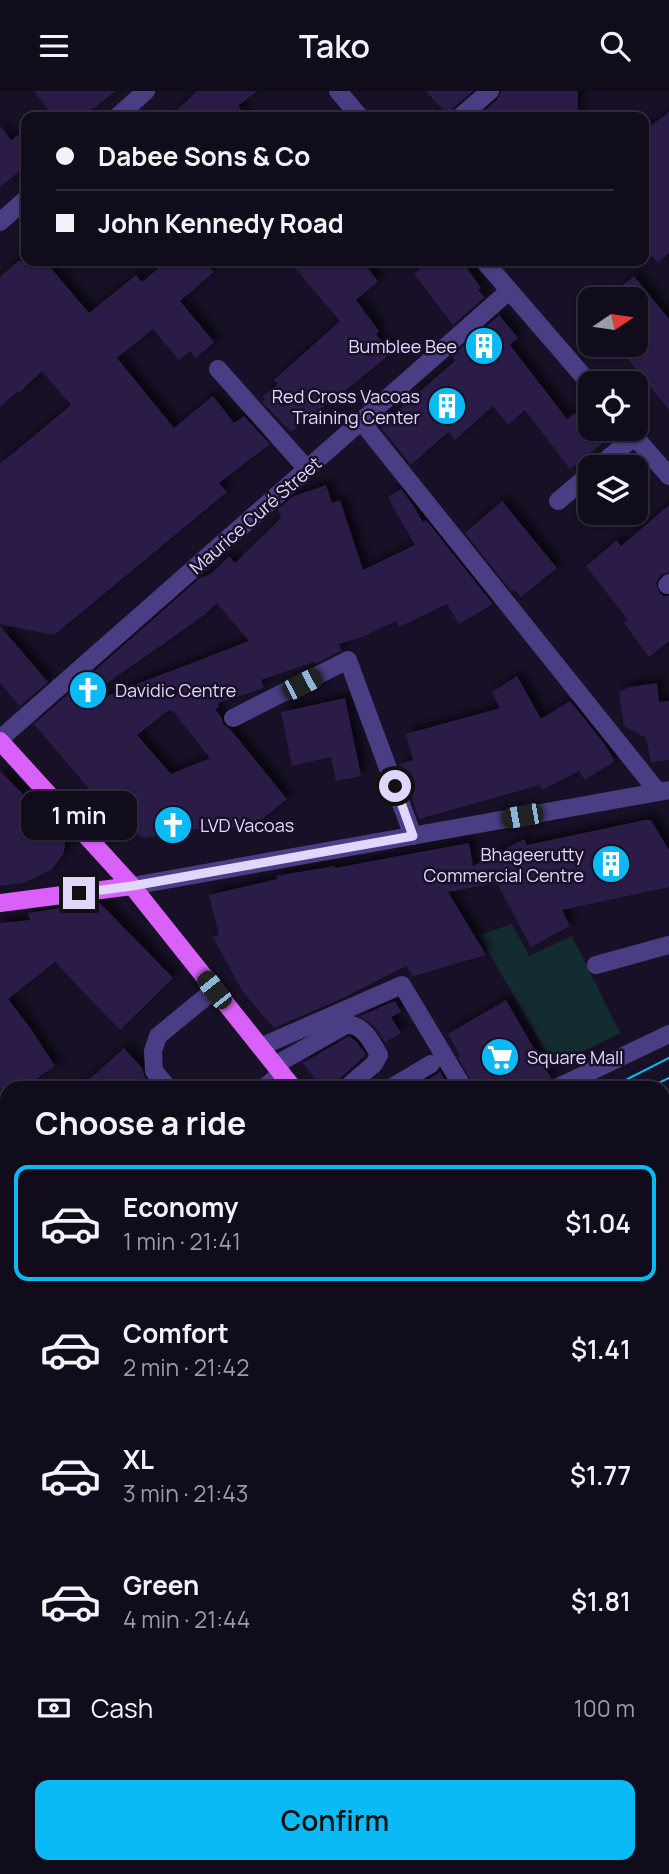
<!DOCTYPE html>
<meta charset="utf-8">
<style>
body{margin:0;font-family:Manrope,sans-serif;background:#1e1a29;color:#f1f3f6;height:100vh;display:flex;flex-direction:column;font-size:26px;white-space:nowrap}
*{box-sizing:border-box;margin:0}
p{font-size:23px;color:#9c9ba3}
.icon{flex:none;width:38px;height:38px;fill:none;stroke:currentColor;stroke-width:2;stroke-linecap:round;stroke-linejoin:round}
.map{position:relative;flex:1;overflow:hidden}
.sheet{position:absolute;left:0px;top:990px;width:670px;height:793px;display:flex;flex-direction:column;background:#110c1c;border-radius:21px 21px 0 0;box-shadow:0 2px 5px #0004,0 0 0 2px #302c3b}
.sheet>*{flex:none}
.banner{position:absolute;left:21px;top:21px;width:628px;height:154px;border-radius:14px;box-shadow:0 2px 5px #0004,0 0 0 2px #302c3b;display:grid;align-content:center;height:154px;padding:0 35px;background:#110c1c}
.needle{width:46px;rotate:77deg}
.buttons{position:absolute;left:578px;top:196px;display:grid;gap:14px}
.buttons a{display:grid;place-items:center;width:70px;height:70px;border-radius:14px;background:#110c1c;box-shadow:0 2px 5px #0004,0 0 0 2px #302c3b;font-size:35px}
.end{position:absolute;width:32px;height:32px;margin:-16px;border:9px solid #e1d6fe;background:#111;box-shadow:0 0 0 4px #111}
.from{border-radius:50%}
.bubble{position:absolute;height:49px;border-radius:14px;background:#110c1c;box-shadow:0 2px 5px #0004,0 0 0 2px #302c3b;font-size:23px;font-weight:600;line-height:49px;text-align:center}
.car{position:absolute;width:21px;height:42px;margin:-21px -10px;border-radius:9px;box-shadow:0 0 5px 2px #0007;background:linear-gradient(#222 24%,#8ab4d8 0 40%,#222 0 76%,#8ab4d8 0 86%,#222 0)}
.banner b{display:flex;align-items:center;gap:24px;height:66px;font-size:26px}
.banner b+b{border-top:2px solid #302c3b}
.banner i{width:18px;height:18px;background:#f1f3f6}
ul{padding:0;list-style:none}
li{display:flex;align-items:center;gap:21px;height:116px;margin:0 14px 10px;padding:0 21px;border:4px solid transparent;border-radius:14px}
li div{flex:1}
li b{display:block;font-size:26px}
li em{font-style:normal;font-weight:600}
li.current{border-color:#09baf7}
li>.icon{width:63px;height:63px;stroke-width:1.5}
h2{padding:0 35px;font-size:32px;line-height:84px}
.pay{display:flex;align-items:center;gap:18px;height:77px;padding:0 35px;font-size:26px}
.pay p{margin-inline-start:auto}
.action{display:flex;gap:14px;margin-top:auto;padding:14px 35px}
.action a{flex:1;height:80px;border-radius:14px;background:#09baf7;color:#111;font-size:28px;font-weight:600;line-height:80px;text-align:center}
header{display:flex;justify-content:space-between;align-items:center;height:91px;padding:0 35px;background:#110c1c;font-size:32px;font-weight:600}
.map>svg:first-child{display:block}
.green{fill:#132c2f}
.building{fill:#2b1d46;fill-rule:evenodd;filter:url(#shadow)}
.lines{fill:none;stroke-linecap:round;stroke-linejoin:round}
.minor{stroke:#4a3d83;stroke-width:18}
.major{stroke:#d961fa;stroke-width:18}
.tram{stroke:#09baf7;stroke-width:2}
.route{stroke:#e1d6fe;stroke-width:9}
.labels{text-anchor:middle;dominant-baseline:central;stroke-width:5;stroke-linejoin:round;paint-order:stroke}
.poi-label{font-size:18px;fill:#e1d6fe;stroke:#171026;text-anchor:end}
.street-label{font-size:18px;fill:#e1d6fe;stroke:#171026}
</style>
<header><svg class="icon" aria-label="menu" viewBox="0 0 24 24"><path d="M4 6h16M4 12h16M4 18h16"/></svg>Tako<svg class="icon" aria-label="search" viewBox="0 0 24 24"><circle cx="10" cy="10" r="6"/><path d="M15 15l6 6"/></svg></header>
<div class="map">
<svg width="669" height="1783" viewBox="0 0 669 1783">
<defs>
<filter id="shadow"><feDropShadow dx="6" dy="-6" stdDeviation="3.5" flood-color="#0009"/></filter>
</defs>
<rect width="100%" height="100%" fill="#171026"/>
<path class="green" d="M512,833L529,865L572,845L620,942L554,975L479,844Z
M7,1440V1633L0,1626V1446Z
M663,1480L669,1487V1706L663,1709Z
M475,1776H589L583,1783H465Z"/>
<path class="building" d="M34,0H116L82,26H54Z
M197,0H257L238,15L247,26H170Z
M426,0H473L453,17L449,25Z
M501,0H578L577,26H477L497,9Z
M669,21V162L658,172L644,156V40Z
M0,35L11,49L26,38V75L0,96Z
M18,170H45L89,222L136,184L142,191L167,170H204L214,181L180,210L214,251L196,267L190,260L179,269L153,238L117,267L174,337L213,305L234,332L244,325L270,353L219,392L227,401L54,544L0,533V373L71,314L42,280L19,302L18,300L0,316V186Z
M289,170H362L378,190L356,209L379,240L376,243L391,262L338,306L337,305L291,341L262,311L265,308L263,305L278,293L274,289L340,230Z
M429,170H462L481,197L478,199L485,206L453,234L414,183Z
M634,185L669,228V319L624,263L635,254V208H607Z
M499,224L518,247L510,254L567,328L578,320L590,335V338H592L603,352L570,378L525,319L508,334L493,315L455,349L448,341L411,374L380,335L455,270L452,265Z
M326,394L332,412L340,409L363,479L415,454L388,406L401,398L413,414L423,431L426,429L493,513L459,533L447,513L399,536L396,530L362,546L339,553L341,560L315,573L314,571L261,589L264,597L218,612L219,616L215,618L222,627L223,633L230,638L287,708L256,733L223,738L220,734L145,747L121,735L34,633L200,487L211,483L229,465L235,472L281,427L278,418L294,405ZM217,512L249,550L85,613L83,609L203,525ZM169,619L170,621L172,619L210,667L171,683L137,644Z
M502,410L557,477L521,506L515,499L512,501L465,442Z
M669,414V481L661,484L656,492L659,501L663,505H669V550L649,566L624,532L628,529L586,475L617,449L621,455Z
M0,535L48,591L20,615L0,592Z
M517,585L541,628L570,610L603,651L615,670L585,689L579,680L542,699L540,694L419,728L400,673L413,669L406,643L500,617L492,601Z
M657,592L659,611L669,610V669L651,671L646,647L624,635L619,601L629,596Z
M345,607L361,685L336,690L331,666L292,675L281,621Z
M0,680L52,732L65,748V755L63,764L51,779L23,792L0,795Z
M645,729H651L669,759V796L562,819L570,835L531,856L497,792L448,801L486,864L413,885L406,875L345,906L274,937L243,901L213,846L219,844L209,804L277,788L276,785L334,775L335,777L469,752L473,775L524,748L527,754Z
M99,811L173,887L120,939L55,871L8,908L31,938L55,975L21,998H0V832L30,829L28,822Z
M506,909L551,987L538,998H475L458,966L460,964L448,943Z
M395,910L401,921L391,926L401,942L385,951L374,935L360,925Z
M349,945L357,951L366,964L338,989L334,998H323L303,972Z
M124,957L142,977L145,987L154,998H79Z
M440,980L450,998H412L437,983Z"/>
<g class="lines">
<path class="minor" d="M338,0L360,26
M117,26L146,0
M460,26L490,0
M0,131L26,108
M484,170L590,293
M218,278L307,378
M361,330L658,701
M628,338L669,385
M598,376L635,345
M558,410L590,383
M667,494L669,492
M233,627L348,569L413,745
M0,648L509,200
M132,795L669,699
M596,874L669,854
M260,956L402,894L464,998
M275,974L346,934C362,932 372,951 379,964L374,973L345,998
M169,998L154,980L153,960L158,945L214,899
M263,998L281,982
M389,998L431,973
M554,998L669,943
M663,1014L669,1011
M0,1144L7,1139
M663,1343L669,1350
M0,1360L7,1354
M0,1426L7,1420
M663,1697L669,1692
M373,1776L378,1783
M70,1783L76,1776
M575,1783L582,1776"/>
<path class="major" d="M0,650L132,795L294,998
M0,812L132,795
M663,1449L669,1456"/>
<path class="tram" d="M608,998L669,967
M646,998L669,987
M0,1381L7,1375
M0,1401L7,1396"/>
</g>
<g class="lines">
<path class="route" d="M79,802L132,795L413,745L395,695"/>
</g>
<defs>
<g id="building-disc" transform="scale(2.0125)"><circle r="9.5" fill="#09baf7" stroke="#171026"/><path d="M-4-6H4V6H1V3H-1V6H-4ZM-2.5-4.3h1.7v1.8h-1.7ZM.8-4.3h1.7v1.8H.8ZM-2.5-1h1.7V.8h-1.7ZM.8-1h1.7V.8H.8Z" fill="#fff"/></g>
<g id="church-disc" transform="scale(2.0125)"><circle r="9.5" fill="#09baf7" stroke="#171026"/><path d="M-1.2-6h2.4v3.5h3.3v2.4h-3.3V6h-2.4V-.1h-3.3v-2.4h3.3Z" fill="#fff"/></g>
<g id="supermarket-disc" transform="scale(2.0125)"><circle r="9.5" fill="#09baf7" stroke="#171026"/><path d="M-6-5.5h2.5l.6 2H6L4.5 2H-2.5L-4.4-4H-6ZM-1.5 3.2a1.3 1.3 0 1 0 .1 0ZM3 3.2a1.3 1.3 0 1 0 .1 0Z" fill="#fff"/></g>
</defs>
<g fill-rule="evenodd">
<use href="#building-disc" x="484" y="255"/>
<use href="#building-disc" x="447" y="315"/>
<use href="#church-disc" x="88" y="599"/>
<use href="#church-disc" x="173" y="734"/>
<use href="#building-disc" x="611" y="773"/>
<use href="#supermarket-disc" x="500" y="966"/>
</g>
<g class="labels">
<g class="poi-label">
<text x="457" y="255">Bumblee Bee</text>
<text x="420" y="305">Red Cross Vacoas<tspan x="420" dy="21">Training Center</tspan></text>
<text x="115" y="599" text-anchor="start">Davidic Centre</text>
<text x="200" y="734" text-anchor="start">LVD Vacoas</text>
<text x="584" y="763">Bhageerutty<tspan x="584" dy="21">Commercial Centre</tspan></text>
<text x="527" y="966" text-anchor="start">Square Mall</text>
</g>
<g class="street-label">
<text transform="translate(255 424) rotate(-41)">Maurice Curé Street</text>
</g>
</g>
</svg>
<div class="buttons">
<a><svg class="needle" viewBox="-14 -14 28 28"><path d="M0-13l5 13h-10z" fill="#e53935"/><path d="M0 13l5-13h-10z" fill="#9c9ba3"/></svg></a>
<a><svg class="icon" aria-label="locate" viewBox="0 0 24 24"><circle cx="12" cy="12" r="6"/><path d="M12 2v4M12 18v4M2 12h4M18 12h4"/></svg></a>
<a><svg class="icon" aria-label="layers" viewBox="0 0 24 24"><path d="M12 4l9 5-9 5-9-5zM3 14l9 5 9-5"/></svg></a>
</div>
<i class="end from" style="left:395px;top:695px"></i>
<i class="end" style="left:79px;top:802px"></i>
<div class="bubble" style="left:21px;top:700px;width:116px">1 min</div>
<i class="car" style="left:302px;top:593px;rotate:63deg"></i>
<i class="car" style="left:522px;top:725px;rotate:260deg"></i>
<i class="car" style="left:214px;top:899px;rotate:322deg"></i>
<div class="banner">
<b><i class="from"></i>Dabee Sons &amp; Co</b>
<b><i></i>John Kennedy Road</b>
</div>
<section class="sheet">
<h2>Choose a ride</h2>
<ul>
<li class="current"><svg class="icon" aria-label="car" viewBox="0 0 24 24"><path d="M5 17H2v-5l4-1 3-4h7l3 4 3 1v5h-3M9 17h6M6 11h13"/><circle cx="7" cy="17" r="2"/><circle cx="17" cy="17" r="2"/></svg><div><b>Economy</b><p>1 min · 21:41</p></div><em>$1.04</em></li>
<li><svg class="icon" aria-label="car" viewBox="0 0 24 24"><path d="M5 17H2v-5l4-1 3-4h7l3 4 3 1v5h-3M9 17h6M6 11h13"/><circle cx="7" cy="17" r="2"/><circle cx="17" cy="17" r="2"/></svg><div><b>Comfort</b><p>2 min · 21:42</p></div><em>$1.41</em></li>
<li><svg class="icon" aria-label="car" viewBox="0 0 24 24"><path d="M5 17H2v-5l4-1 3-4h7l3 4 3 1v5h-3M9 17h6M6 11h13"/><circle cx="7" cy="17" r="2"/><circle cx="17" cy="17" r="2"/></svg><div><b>XL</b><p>3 min · 21:43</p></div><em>$1.77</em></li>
<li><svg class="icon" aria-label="car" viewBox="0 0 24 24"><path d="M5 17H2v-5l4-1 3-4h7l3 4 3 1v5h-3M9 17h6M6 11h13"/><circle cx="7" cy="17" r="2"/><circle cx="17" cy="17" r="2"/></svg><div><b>Green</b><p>4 min · 21:44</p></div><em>$1.81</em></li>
</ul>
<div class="pay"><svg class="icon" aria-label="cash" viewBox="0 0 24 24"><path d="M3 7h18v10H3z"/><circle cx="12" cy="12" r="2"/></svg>Cash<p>100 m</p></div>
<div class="action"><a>Confirm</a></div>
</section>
</div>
